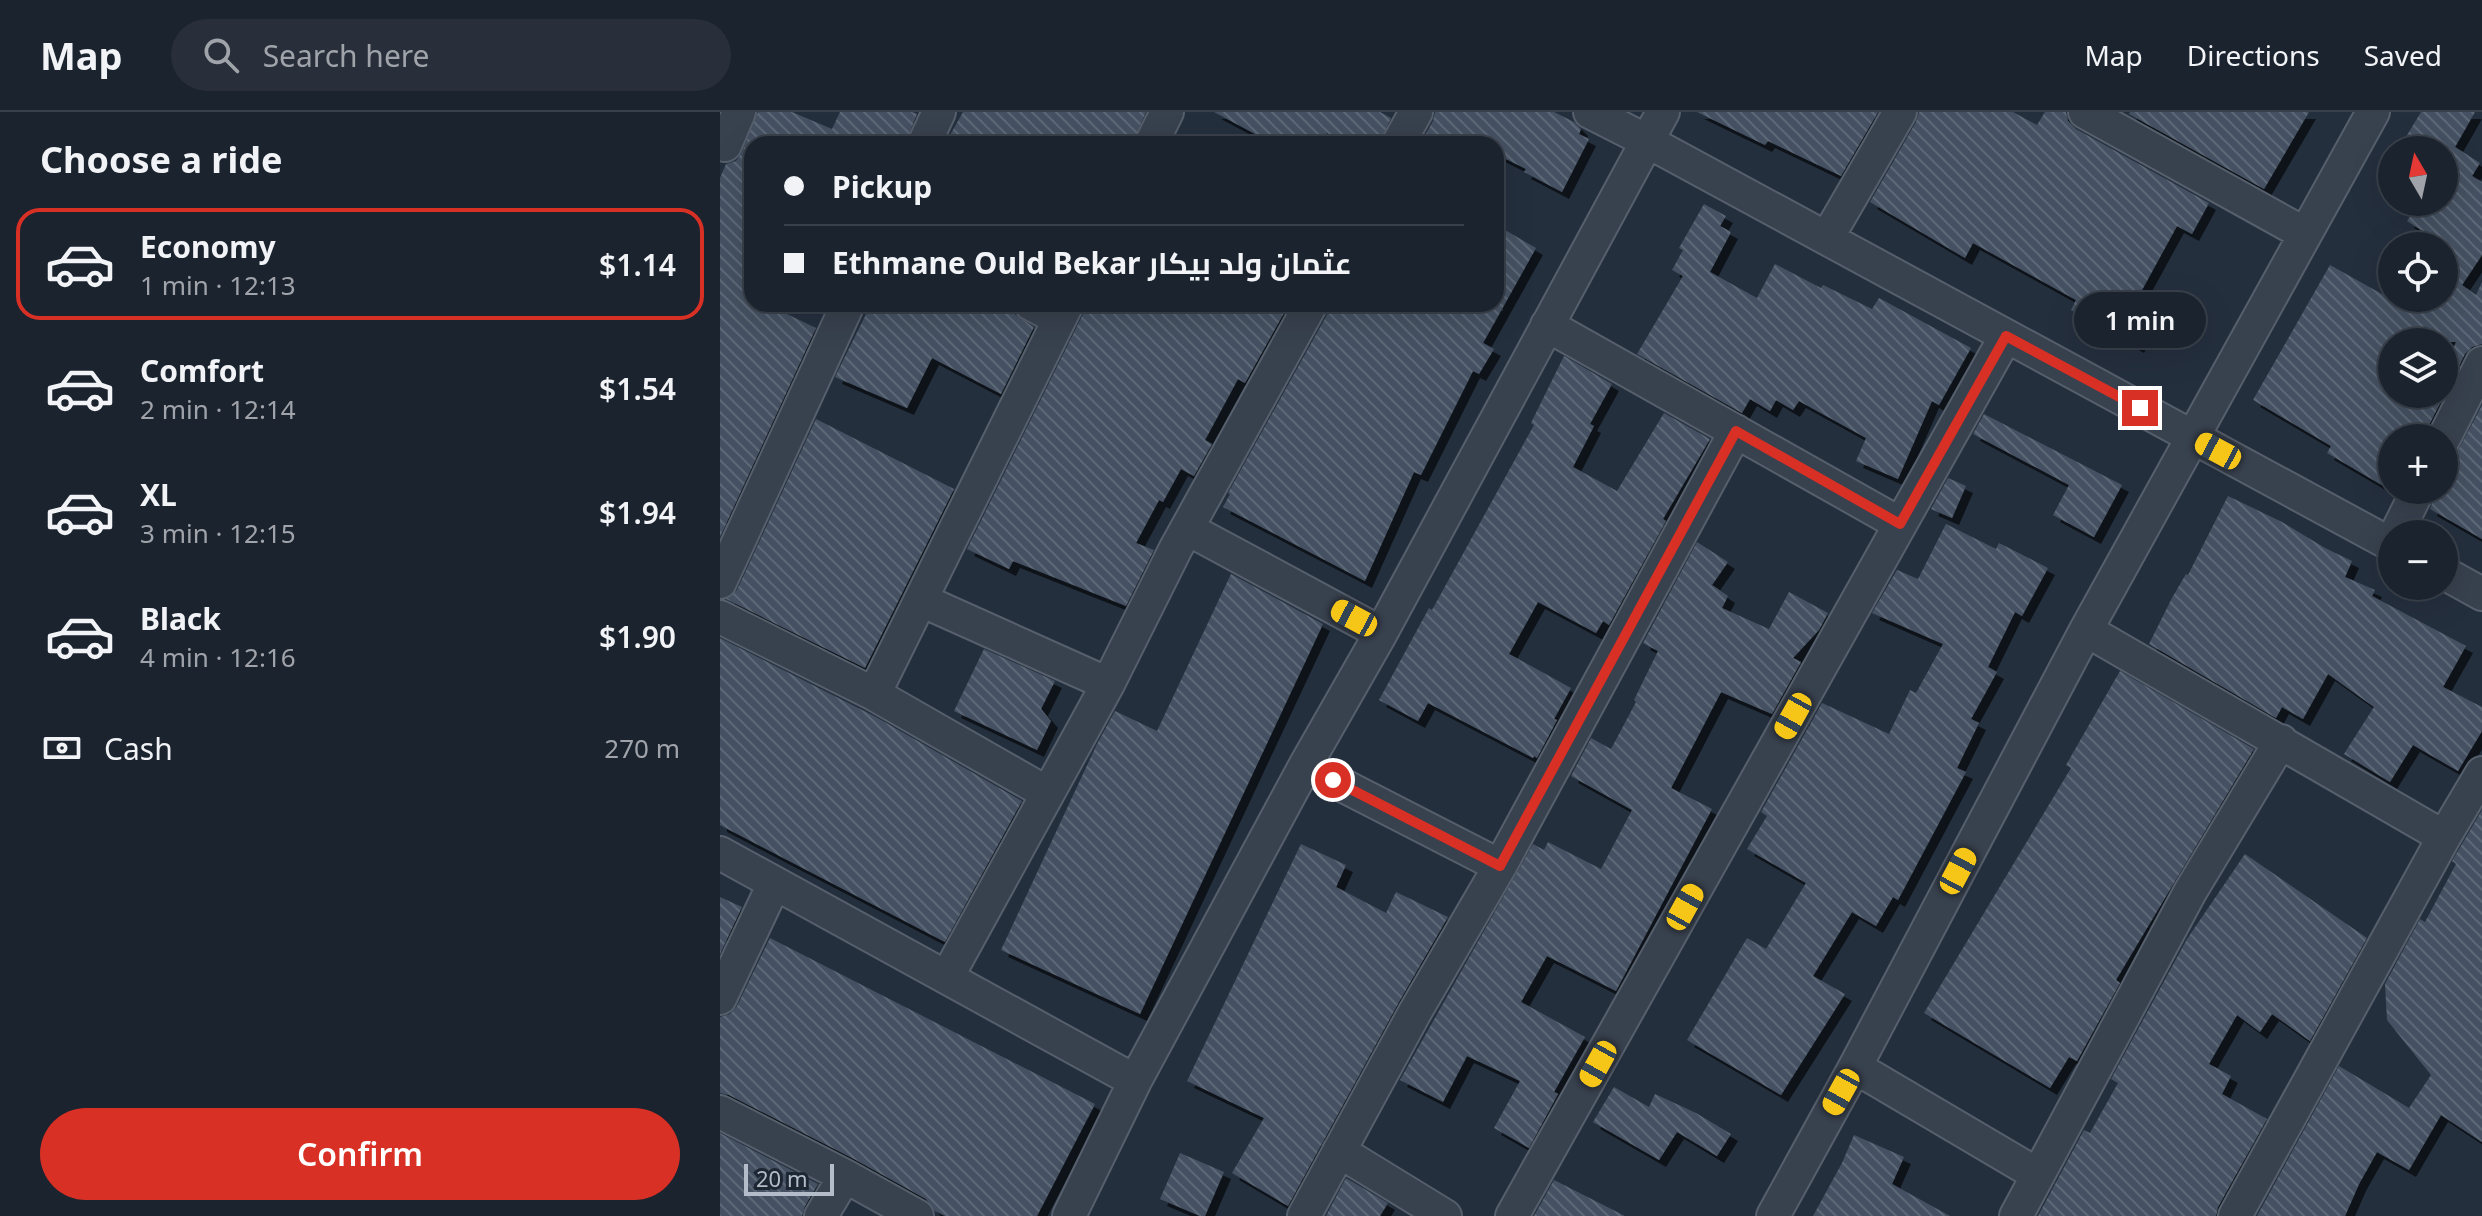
<!DOCTYPE html>
<meta charset="utf-8">
<style>
body{margin:0;font-family:"Noto Sans",Cairo,sans-serif;background:#282f3a;color:#f1f3f6;height:100vh;display:flex;flex-direction:column;font-size:30px;white-space:nowrap}
*{box-sizing:border-box;margin:0}
p{font-size:26px;color:#a0a4aa}
.icon{flex:none;width:44px;height:44px;fill:none;stroke:currentColor;stroke-width:2;stroke-linecap:round;stroke-linejoin:round}
.map{position:relative;flex:1;overflow:hidden}
.side{display:flex;flex-direction:column;background:#1b232e;width:720px}
.side>*{flex:none}
.hud{position:absolute;left:24px;top:24px;width:760px;height:176px;border-radius:24px;box-shadow:0 8px 32px #0002,0 0 0 2px #39404a;display:grid;align-content:center;height:176px;padding:0 40px;background:#1b232e}
.needle{width:52px;rotate:351deg}
.fabs{position:absolute;left:1658px;top:24px;display:grid;gap:16px}
.fabs a{display:grid;place-items:center;width:80px;height:80px;border-radius:50%;background:#1b232e;box-shadow:0 8px 32px #0002,0 0 0 2px #39404a;font-size:40px}
.scale{position:absolute;left:24px;bottom:20px;width:90px;box-sizing:border-box;padding-left:8px;border:4px solid #b4bcc9;border-top:0;font-size:22px;line-height:28px;white-space:nowrap;color:#b4bcc9;-webkit-text-stroke:6px #1d2633;paint-order:stroke}
.end{position:absolute;width:36px;height:36px;margin:-18px;border:10px solid #d93025;background:#fff;box-shadow:0 0 0 4px #fff}
.from{border-radius:50%}
.bubble{position:absolute;height:56px;border-radius:28px;background:#1b232e;box-shadow:0 8px 32px #0002,0 0 0 2px #39404a;font-size:26px;font-weight:600;line-height:56px;text-align:center}
.car{position:absolute;width:24px;height:48px;margin:-24px -12px;border-radius:10px;box-shadow:0 0 6px 2px #0007;background:linear-gradient(#f5c518 24%,#345 0 40%,#f5c518 0 76%,#345 0 86%,#f5c518 0)}
.hud b{display:flex;align-items:center;gap:28px;height:76px;font-size:30px}
.hud b+b{border-top:2px solid #39404a}
.hud i{width:20px;height:20px;background:#f1f3f6}
ul{padding:0;list-style:none}
li{display:flex;align-items:center;gap:24px;height:112px;margin:0 16px 12px;padding:0 24px;border:4px solid transparent;border-radius:24px}
li div{flex:1}
li b{display:block;font-size:30px}
li em{font-style:normal;font-weight:600}
li.active{border-color:#d93025}
li>.icon{width:72px;height:72px;stroke-width:1.5}
h2{padding:0 40px;font-size:36px;line-height:96px}
.pay{display:flex;align-items:center;gap:20px;height:88px;padding:0 40px;font-size:30px}
.pay p{margin-inline-start:auto}
.cta{display:flex;gap:16px;margin-top:auto;padding:16px 40px}
.cta a{flex:1;height:92px;border-radius:48px;background:#d93025;color:#fff;font-size:32px;font-weight:600;line-height:92px;text-align:center}
header{display:flex;align-items:center;gap:48px;box-sizing:border-box;height:112px;padding:0 40px;background:#1b232e;border-bottom:2px solid #39404a}
header strong{font-size:38px}
nav{display:flex;gap:44px;margin-inline-start:auto;font-size:28px}
.search{width:560px;height:72px;background:#282f3a;display:flex;align-items:center;gap:20px;box-sizing:border-box;padding:0 28px;border-radius:44px;color:#a0a4aa;font-size:30px}
main{display:flex;flex:1;min-height:0}
.map>svg:first-child{display:block}
.building{fill:url(#building-back-hatch);fill-rule:evenodd;filter:url(#shadow)}
.lines{fill:none;stroke-linecap:round;stroke-linejoin:round}
.street-casing{stroke:#565f6c;stroke-width:36}
.street{stroke:#38414e;stroke-width:32}
.route{stroke:#d93025;stroke-width:10}
</style>
<header>
<strong>Map</strong>
<div class="search"><svg class="icon" aria-label="search" viewBox="0 0 24 24"><circle cx="10" cy="10" r="6"/><path d="M15 15l6 6"/></svg>Search here</div>
<nav><a>Map</a><a>Directions</a><a>Saved</a></nav>
</header>
<main>
<section class="side">
<h2>Choose a ride</h2>
<ul>
<li class="active"><svg class="icon" aria-label="car" viewBox="0 0 24 24"><path d="M5 17H2v-5l4-1 3-4h7l3 4 3 1v5h-3M9 17h6M6 11h13"/><circle cx="7" cy="17" r="2"/><circle cx="17" cy="17" r="2"/></svg><div><b>Economy</b><p>1 min · 12:13</p></div><em>$1.14</em></li>
<li><svg class="icon" aria-label="car" viewBox="0 0 24 24"><path d="M5 17H2v-5l4-1 3-4h7l3 4 3 1v5h-3M9 17h6M6 11h13"/><circle cx="7" cy="17" r="2"/><circle cx="17" cy="17" r="2"/></svg><div><b>Comfort</b><p>2 min · 12:14</p></div><em>$1.54</em></li>
<li><svg class="icon" aria-label="car" viewBox="0 0 24 24"><path d="M5 17H2v-5l4-1 3-4h7l3 4 3 1v5h-3M9 17h6M6 11h13"/><circle cx="7" cy="17" r="2"/><circle cx="17" cy="17" r="2"/></svg><div><b>XL</b><p>3 min · 12:15</p></div><em>$1.94</em></li>
<li><svg class="icon" aria-label="car" viewBox="0 0 24 24"><path d="M5 17H2v-5l4-1 3-4h7l3 4 3 1v5h-3M9 17h6M6 11h13"/><circle cx="7" cy="17" r="2"/><circle cx="17" cy="17" r="2"/></svg><div><b>Black</b><p>4 min · 12:16</p></div><em>$1.90</em></li>
</ul>
<div class="pay"><svg class="icon" aria-label="cash" viewBox="0 0 24 24"><path d="M3 7h18v10H3z"/><circle cx="12" cy="12" r="2"/></svg>Cash<p>270 m</p></div>
<div class="cta"><a>Confirm</a></div>
</section>
<div class="map">
<svg width="1762" height="1104" viewBox="0 0 1762 1104">
<defs>
<pattern id="building-back-hatch" width="6" height="6" patternUnits="userSpaceOnUse" patternTransform="scale(2)"><rect width="6" height="6" fill="#455162"/><path d="M-1 5l2 2M0 0l6 6M5-1l2 2" fill="none" stroke="#5d6877"/></pattern>
<filter id="shadow"><feDropShadow dx="7" dy="7" stdDeviation="0" flood-color="#0009"/></filter>
</defs>
<rect width="100%" height="100%" fill="#242f3e"/>
<path class="building" d="M38,0H72L112,17L120,0H192L197,2L185,32H32V192H46L96,216L0,425V66L6,52L16,49L22,40Z
M243,0H426L412,32H225Z
M494,0H660L671,6L659,32H627L607,21L601,32H554Z
M715,0H834L854,10L861,17L859,22L869,27L842,80L804,60L806,57L776,42V32H700L713,9Z
M977,0H1158L1121,64L1048,29L1045,33Z
M1199,0H1293L1317,13L1325,0H1346L1348,9L1356,17L1489,91L1472,122L1457,114L1422,178L1442,189L1417,234L1351,198L1356,188L1253,131L1245,146L1150,90L1196,10Z
M1410,0H1589L1544,77L1409,2Z
M1701,0H1755L1735,35L1760,51L1752,64L1762,70V143L1742,173L1756,183L1762,170V232L1752,235L1745,242L1707,317L1705,326H1672V379L1607,341L1611,334L1533,288L1610,153L1669,186H1724V133L1687,109L1700,90H1724V38H1678ZM1672,230H1736L1724,259V282H1672Z
M984,92L1006,104L1000,114L1011,120L990,160L1037,186L1055,152L1101,176L1103,173L1152,197L1159,186L1251,236L1219,293L1212,289L1178,367L1136,349L1146,326L1079,289L1073,298L1056,288L1050,299L1030,287L1022,301L917,242L963,164L952,158L963,138L959,136Z
M785,118L816,136L763,231L774,237L759,262L753,259L701,363L694,360L645,469L503,395L510,382L508,381L608,201L610,192H776V135Z
M151,192H279L314,215L281,282L212,246L187,296L115,265Z
M366,192H569L525,271L518,267L485,328L492,332L474,364L461,357L443,390L439,388L416,431L434,438L406,494L293,449L289,457L247,437L364,200Z
M844,244L892,272L870,312L874,314L853,355L897,379L944,301L990,327L943,407L946,409L889,513L883,509L876,521L818,490L789,542L851,576L834,607L837,608L817,646L814,644L813,646L708,591L698,609L659,588L709,496L712,498L814,313L811,311Z
M1762,293V427L1710,397L1717,378H1724V345L1734,342L1740,335Z
M1264,302L1402,373L1374,425L1333,403L1349,373L1253,322Z
M96,307L234,377L145,556L6,487L17,478Z
M1228,366L1246,374L1232,406L1211,397Z
M1508,384L1562,410L1605,436L1632,449L1625,465L1655,478L1652,484L1746,534L1723,575L1762,595V619L1738,659L1693,633L1670,670L1624,642L1654,595L1608,562L1583,607L1562,595L1556,606L1429,532L1452,486L1466,462L1468,463Z
M1226,412L1276,437L1279,431L1328,456L1302,504L1295,500L1268,555L1277,560L1251,607L1259,611L1237,656L1246,660L1178,788L1173,785L1156,814L1132,800L1093,864L1125,882L1061,983L967,928L1027,826L1046,837L1086,771L1027,737L1047,704L1041,700L1102,591L1169,622L1190,578L1196,581L1223,532L1152,501L1177,458L1198,467Z
M977,430L1008,450L992,473L1008,484L1002,496L1049,517L1069,480L1108,501L1099,518L1073,546L1081,550L1052,602L1001,580L951,676L992,697L896,879L827,844L801,890L865,925L834,980L838,982L809,1036L774,1016L800,969L747,944L723,990L680,968L813,732L824,738L828,730L881,757L912,698L851,664L871,626L891,637L916,590L914,588L938,539L923,531Z
M511,462L603,512L420,902L281,838L377,632L395,599L437,619Z
M0,526L156,605L302,689L225,830L0,713Z
M264,537L335,569L321,597L331,609L317,638L234,599Z
M1400,559L1534,637L1396,868L1400,871L1357,949L1349,945L1330,976L1204,901L1351,656L1346,653Z
M1762,698V1030L1721,1003L1689,1058L1657,1040L1639,1072L1625,1104H1537L1619,954L1689,996L1711,963L1667,908L1665,872L1700,807L1705,810L1736,752L1732,749Z
M581,732L626,753L616,775L666,801L676,780L728,805L679,890L568,1094L512,1061L544,1006L467,969Z
M1525,742L1647,826L1590,929L1552,902L1540,920L1517,903L1489,952L1511,964L1502,982L1547,1007L1498,1095L1496,1104H1318L1364,1018L1370,1021L1398,971L1391,967L1467,827Z
M0,785L22,795L0,842Z
M50,826L375,992L317,1104H225L215,1099L206,1087L134,1047L9,983L0,981V905L10,902L17,894Z
M894,975L929,995L935,982L976,1001L1011,1022L997,1044L957,1020L939,1048L873,1010Z
M0,1021L98,1072L85,1094L82,1104H0Z
M1134,1023L1184,1045L1172,1072L1230,1104H1093L1122,1051Z
M460,1041L504,1060L485,1104H480L440,1087Z
M626,1066L668,1091L660,1104H606Z
M834,1068L905,1104H814Z"/>
<g class="lines">
<g class="street-casing">
<path id="street" d="M870,0L927,29L1672,433
M1365,0L1585,122
M204,32L219,0
M431,32L447,0
M678,32L696,0
M5,33L19,0
M1107,126L1180,0
M311,192L339,207
M827,213L1180,412
M1724,326L1762,251
M468,417L661,521
M1676,422L1698,378
M1724,461L1762,482
M0,470L128,192
M201,488L388,572
M0,505L154,582L327,681
M1366,518L1724,725
M154,582L347,192
M585,654L780,754
M0,741L415,969
M227,865L388,572L456,436L591,192
M0,886L54,772
M1135,955L1318,1063
M0,1000L125,1064L197,1104
M619,1039L725,1104
M101,1104L125,1064
M349,1104L415,969L585,654L661,521L943,0
M584,1104L695,900L780,754L1016,319
M792,1104L1286,224
M1053,1104L1135,955L1366,518L1653,0
M1296,1104L1470,780L1561,629
M1515,1104L1724,725L1762,661"/>
</g>
<use href="#street" class="street"/>
</g>
<g class="lines">
<path class="route" d="M613,668L780,754L1016,319L1180,412L1286,224L1420,296"/>
</g>
</svg>
<div class="fabs">
<a><svg class="needle" viewBox="-14 -14 28 28"><path d="M0-13l5 13h-10z" fill="#e53935"/><path d="M0 13l5-13h-10z" fill="#a0a4aa"/></svg></a>
<a><svg class="icon" aria-label="locate" viewBox="0 0 24 24"><circle cx="12" cy="12" r="6"/><path d="M12 2v4M12 18v4M2 12h4M18 12h4"/></svg></a>
<a><svg class="icon" aria-label="layers" viewBox="0 0 24 24"><path d="M12 4l9 5-9 5-9-5zM3 14l9 5 9-5"/></svg></a>
<a>+</a>
<a>−</a>
</div>
<div class="scale">20 m</div>
<i class="end from" style="left:613px;top:668px"></i>
<i class="end" style="left:1420px;top:296px"></i>
<div class="bubble" style="left:1354px;top:180px;width:132px">1 min</div>
<i class="car" style="left:1498px;top:339px;rotate:298deg"></i>
<i class="car" style="left:634px;top:506px;rotate:298deg"></i>
<i class="car" style="left:1073px;top:604px;rotate:209deg"></i>
<i class="car" style="left:1238px;top:759px;rotate:28deg"></i>
<i class="car" style="left:965px;top:795px;rotate:29deg"></i>
<i class="car" style="left:878px;top:952px;rotate:209deg"></i>
<i class="car" style="left:1121px;top:980px;rotate:209deg"></i>
<div class="hud">
<b><i class="from"></i>Pickup</b>
<b><i></i>Ethmane Ould Bekar عثمان ولد بيكار</b>
</div>
</div>
</main>
